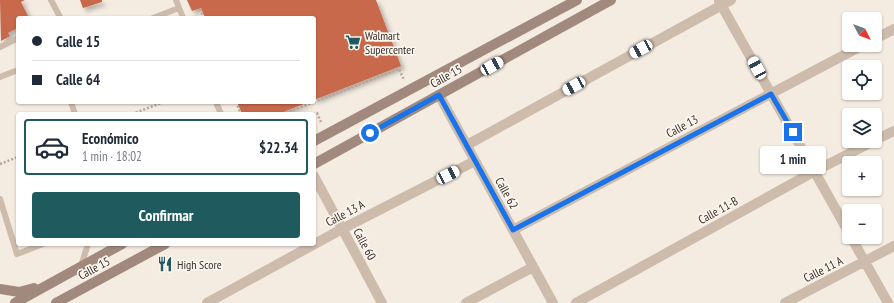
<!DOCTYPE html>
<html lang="es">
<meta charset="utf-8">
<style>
body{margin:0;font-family:"PT Sans Narrow",sans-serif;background:#f6f6f7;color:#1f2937;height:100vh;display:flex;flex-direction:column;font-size:15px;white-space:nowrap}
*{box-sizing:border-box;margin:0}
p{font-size:13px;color:#747a83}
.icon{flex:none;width:22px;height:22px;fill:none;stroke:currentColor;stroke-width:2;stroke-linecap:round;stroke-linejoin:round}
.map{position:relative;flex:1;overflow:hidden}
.details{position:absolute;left:16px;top:112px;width:300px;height:134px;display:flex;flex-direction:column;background:#fff;border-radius:4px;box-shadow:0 1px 3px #0004}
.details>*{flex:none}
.banner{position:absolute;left:16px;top:16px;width:300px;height:88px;border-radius:4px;box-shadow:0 1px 3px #0004;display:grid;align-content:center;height:88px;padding:0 16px;background:#fff}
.needle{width:26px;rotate:132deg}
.tools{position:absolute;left:842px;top:12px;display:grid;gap:8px}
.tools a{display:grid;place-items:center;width:40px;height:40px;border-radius:4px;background:#fff;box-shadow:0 1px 3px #0004;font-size:20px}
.end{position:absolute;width:18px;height:18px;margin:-9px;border:5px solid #1a73e8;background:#fff;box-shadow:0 0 0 2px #fff}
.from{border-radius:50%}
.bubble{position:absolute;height:28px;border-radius:4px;background:#fff;box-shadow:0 1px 3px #0004;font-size:13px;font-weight:700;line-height:28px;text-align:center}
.car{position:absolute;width:12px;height:24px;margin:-12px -6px;border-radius:5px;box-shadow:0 0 3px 1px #0007;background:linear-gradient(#fff 24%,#345 0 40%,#fff 0 76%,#345 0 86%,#fff 0)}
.banner b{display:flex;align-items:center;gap:14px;height:38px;font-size:15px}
.banner b+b{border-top:1px solid #e0e1e3}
.banner i{width:10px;height:10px;background:#1f2937}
ul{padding:7px 0 0;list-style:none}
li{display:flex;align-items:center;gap:12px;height:56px;margin:0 8px 6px;padding:0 8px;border:2px solid transparent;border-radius:4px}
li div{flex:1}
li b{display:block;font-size:15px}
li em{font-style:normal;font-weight:700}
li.selected{border-color:#1f5a5e}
li>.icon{width:36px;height:36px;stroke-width:1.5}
.primary-button{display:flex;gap:8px;margin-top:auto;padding:8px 16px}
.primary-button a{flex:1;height:46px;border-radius:4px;background:#1f5a5e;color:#fff;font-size:16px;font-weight:700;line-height:46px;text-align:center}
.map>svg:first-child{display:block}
.building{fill:#c8694b;filter:url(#shadow)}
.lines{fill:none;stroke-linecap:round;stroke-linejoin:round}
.path{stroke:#b9a596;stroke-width:2.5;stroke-dasharray:2 2;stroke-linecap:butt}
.lane{stroke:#cdbbac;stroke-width:6}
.street{stroke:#cdbbac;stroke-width:10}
.secondary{stroke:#a18a7d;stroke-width:10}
.route{stroke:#1a73e8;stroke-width:5}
.labels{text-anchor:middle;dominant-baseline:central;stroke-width:3.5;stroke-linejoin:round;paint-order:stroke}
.poi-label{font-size:12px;fill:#3b302b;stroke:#fbf5ee;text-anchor:start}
.street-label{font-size:12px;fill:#3b302b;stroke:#fbf5ee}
</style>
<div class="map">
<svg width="894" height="303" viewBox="0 0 894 303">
<defs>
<filter id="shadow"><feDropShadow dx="3.5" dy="3.5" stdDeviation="2" flood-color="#0004"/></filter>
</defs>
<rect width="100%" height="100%" fill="#f4ebe1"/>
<path class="building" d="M0,0H25L21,2L29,18H18V28L8,33L10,36L1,41Z
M80,0H102V2L83,8Z
M187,0H376L401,66L314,100V18H205L201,8L192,11Z
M237,102H309L278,114H242Z"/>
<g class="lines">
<path class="path" d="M200,9L204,18
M236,102L241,114
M314,102L399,69L404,80
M132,114L164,102
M282,114L314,102
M313,114L317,113L321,122
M0,164L18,157"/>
<path class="lane" d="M51,0L60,17L58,18
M176,0L183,18
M153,18L179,8
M0,47L18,38
M0,77L18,70
M71,102L75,114
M216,102L221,114
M0,199L17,254L43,244
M81,266L88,244"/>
<path class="street" d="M719,1L849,233
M875,39L894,29
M439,95L553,303
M875,140L894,131
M467,145L731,0
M314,176L382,303
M513,230L863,45
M851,237L888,303
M207,303L342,229L475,161
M466,303L533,267
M576,303L815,171L874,141
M785,303L894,246"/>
<path class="secondary" d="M314,141L577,0
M314,164L611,0
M0,289L19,292L34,288
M15,303L122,244
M56,303L165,244"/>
</g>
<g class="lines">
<path class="route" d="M370,133L439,95L513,230L771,94L793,132"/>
</g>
<defs>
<g id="supermarket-bare" transform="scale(1.2)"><path d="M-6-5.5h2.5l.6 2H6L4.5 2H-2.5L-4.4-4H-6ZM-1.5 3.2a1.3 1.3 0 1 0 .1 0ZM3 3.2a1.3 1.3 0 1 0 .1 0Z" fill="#1f5a5e" stroke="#fbf5ee" stroke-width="2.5" paint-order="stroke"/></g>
<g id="restaurant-bare" transform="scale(1.2)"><path d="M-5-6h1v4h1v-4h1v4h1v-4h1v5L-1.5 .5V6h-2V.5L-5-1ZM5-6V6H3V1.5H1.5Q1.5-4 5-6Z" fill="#1f5a5e" stroke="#fbf5ee" stroke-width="2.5" paint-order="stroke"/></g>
</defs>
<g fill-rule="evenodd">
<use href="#supermarket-bare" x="353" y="42"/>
<use href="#restaurant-bare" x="165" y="264"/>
</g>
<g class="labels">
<g class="poi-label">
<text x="365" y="35">Walmart<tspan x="365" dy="14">Supercenter</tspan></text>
<text x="177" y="264">High Score</text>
</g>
<g class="street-label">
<text transform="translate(446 76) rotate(-29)">Calle 15</text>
<text transform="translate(682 126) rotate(-28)">Calle 13</text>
<text transform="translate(507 193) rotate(61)">Calle 62</text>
<text transform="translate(718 210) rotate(-29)">Calle 11-B</text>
<text transform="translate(345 213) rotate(-28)">Calle 13 A</text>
<text transform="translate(365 244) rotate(62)">Calle 60</text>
<text transform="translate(94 268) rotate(-28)">Calle 15</text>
<text transform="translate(823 269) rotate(-27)">Calle 11 A</text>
</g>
</g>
</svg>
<div class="tools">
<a><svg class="needle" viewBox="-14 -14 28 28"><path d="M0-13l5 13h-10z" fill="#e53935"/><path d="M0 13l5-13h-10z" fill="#747a83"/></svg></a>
<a><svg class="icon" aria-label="locate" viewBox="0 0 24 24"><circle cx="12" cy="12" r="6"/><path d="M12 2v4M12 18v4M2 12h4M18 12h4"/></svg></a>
<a><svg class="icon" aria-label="layers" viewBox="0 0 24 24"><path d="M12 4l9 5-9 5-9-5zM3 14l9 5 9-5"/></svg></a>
<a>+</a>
<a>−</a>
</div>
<i class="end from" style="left:370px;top:133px"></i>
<i class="end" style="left:793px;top:132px"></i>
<div class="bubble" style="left:760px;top:146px;width:66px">1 min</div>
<i class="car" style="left:641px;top:49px;rotate:241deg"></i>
<i class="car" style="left:492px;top:66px;rotate:61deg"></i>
<i class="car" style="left:757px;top:68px;rotate:331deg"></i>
<i class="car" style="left:574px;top:86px;rotate:241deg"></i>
<i class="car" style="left:448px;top:175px;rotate:63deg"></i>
<div class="banner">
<b><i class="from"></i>Calle 15</b>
<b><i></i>Calle 64</b>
</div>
<section class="details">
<ul>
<li class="selected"><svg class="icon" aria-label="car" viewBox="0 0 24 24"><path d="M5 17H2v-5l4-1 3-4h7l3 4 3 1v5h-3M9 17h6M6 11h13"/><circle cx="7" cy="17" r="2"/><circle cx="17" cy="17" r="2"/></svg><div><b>Económico</b><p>1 min · 18:02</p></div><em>$22.34</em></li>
</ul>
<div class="primary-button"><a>Confirmar</a></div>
</section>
</div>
